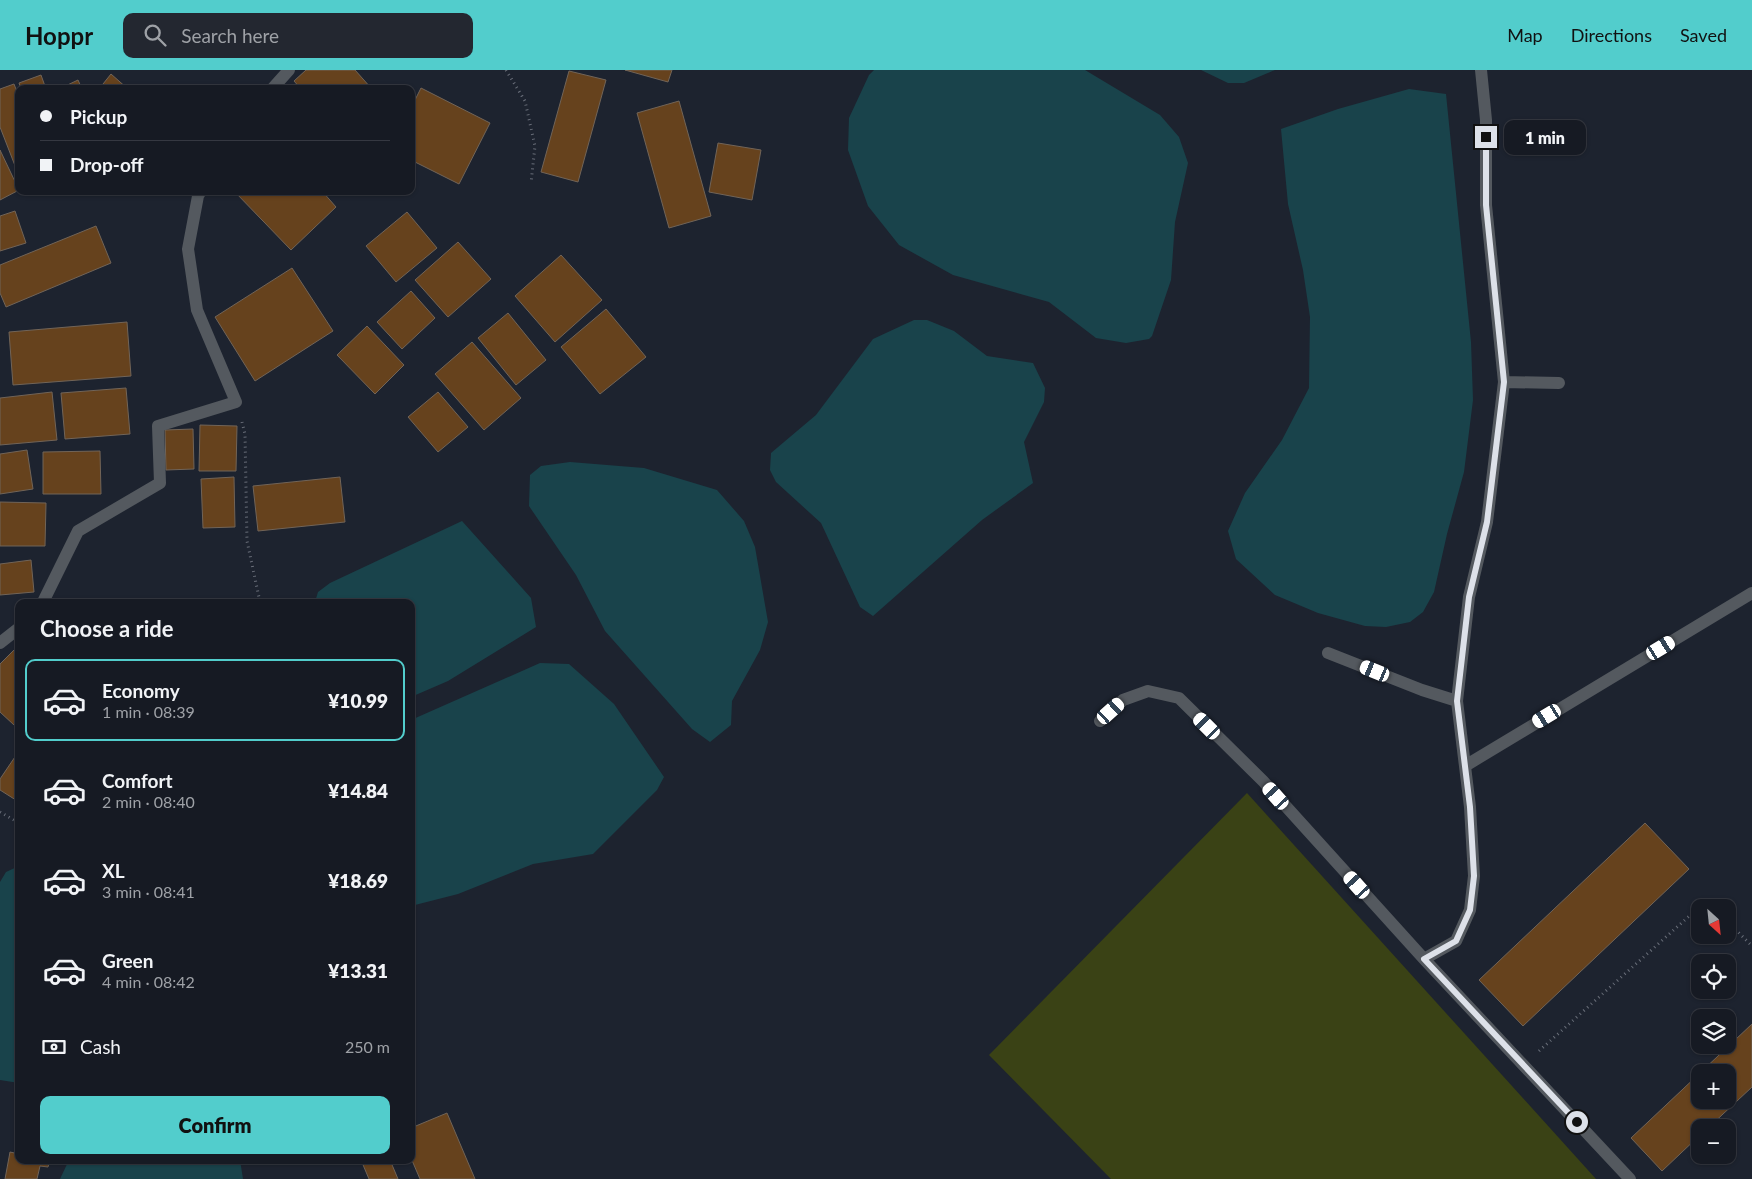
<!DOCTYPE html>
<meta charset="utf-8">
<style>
body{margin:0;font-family:Lato,sans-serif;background:#232730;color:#f1f3f6;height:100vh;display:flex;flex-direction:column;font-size:19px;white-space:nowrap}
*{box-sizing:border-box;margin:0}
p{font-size:16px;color:#9ea1a6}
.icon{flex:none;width:28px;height:28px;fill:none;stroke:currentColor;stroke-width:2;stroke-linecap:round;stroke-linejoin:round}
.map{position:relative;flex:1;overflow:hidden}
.drawer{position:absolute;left:15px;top:529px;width:400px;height:565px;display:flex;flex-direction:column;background:#161a23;border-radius:10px;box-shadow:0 1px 4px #0004,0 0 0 1px #353841}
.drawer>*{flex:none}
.hud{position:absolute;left:15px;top:15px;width:400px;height:110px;border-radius:10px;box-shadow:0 1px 4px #0004,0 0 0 1px #353841;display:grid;align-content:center;height:110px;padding:0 25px;background:#161a23}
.needle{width:32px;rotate:153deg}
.controls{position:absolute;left:1691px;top:829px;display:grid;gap:10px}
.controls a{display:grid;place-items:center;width:45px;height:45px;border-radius:10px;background:#161a23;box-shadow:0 1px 4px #0004,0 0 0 1px #353841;font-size:25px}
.end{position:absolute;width:22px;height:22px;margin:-11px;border:6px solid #dde1e9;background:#111;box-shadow:0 0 0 2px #111}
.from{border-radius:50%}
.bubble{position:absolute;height:35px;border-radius:10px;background:#161a23;box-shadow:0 1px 4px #0004,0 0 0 1px #353841;font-size:16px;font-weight:800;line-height:35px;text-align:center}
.car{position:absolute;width:15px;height:30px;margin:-15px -8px;border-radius:6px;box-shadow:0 0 4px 1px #0007;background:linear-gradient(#fff 24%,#345 0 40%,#fff 0 76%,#345 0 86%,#fff 0)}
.hud b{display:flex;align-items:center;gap:18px;height:48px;font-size:19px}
.hud b+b{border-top:1px solid #353841}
.hud i{width:12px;height:12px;background:#f1f3f6}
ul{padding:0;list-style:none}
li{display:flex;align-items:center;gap:15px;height:82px;margin:0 10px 8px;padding:0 15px;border:2px solid transparent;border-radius:10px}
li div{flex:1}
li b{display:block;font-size:19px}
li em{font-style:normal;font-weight:800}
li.active{border-color:#52cdcc}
li>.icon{width:45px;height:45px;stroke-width:1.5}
h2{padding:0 25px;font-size:22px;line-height:60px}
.pay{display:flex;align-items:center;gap:12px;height:55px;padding:0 25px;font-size:19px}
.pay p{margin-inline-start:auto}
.button{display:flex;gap:10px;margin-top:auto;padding:10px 25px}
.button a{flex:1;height:58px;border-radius:10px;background:#52cdcc;color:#111;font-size:20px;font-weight:800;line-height:58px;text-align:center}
header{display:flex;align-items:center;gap:30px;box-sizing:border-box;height:70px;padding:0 25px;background:#52cdcc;color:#111}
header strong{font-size:24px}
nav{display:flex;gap:28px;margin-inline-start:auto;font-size:18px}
.search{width:350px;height:45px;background:#232730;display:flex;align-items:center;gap:12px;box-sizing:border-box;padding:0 18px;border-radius:10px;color:#9ea1a6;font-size:19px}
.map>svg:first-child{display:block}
.green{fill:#3a4215}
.water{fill:#19434b}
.building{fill:#66421d;stroke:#716458}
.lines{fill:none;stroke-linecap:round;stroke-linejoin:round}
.path{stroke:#696e79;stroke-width:3;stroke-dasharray:1 4;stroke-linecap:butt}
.lane{stroke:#54595f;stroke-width:12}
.street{stroke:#54595f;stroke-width:12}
.route{stroke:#dde1e9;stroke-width:6}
</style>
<header>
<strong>Hoppr</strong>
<div class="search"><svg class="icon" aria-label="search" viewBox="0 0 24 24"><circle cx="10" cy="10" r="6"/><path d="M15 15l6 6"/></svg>Search here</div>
<nav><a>Map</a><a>Directions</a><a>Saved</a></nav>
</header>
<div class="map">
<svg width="1752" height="1109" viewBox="0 0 1752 1109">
<rect width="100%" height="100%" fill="#1d232f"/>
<path class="green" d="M1247,723L1596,1109H1111L989,985Z"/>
<path class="water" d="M874,0H1085L1160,45L1179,67L1188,93L1175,152L1171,210L1152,266L1149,269L1126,273L1096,268L1049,232L953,205L899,175L868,136L848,80L849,48L869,5Z
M1201,0H1275L1244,13H1228Z
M1409,19L1446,24L1471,272L1473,330L1464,402L1447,464L1434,522L1423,542L1410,552L1386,557L1365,556L1318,543L1275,525L1236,489L1228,461L1245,423L1282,370L1309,318L1310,247L1303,200L1288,134L1281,59L1338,39Z
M914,250H927L954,261L987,286L1033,293L1045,318L1044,332L1024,372L1033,413L982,450L873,546L860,537L821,453L776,412L770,400L771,383L816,345L873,269Z
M570,392L644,398L717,420L744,451L755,477L768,552L760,580L732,631L731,655L710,672L692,659L605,561L576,505L529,436L530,405L541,396Z
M462,451L531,528L536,557L448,611L411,627V532H315L318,522L330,513Z
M540,593L569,594L614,634L664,707L657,720L593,784L533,794L458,824L411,836V650Z
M19,796V1013L0,1010V812L6,802Z
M69,1090H240L243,1109H60Z"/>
<path class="building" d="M306,0H355L371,18L301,19L294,11Z
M625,0H672L668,12Z
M569,1L606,10L578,112L541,102Z
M111,4L128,19H99Z
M41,5L46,19H21L19,13Z
M78,10L82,19H59Z
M14,14L19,27V106L0,57V19Z
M421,18L490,53L459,114L411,90V38Z
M679,31L711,146L669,158L637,43Z
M718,73L761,80L752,130L709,122Z
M0,80L19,120L0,130Z
M234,121H322L336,137L291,180Z
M15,141L26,173L0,181V146Z
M407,142L437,178L396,212L366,176Z
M96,156L111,193L6,237L0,223V195Z
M458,172L491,209L448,247L415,210Z
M561,185L602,230L555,272L515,226Z
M292,198L333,261L255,311L215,247Z
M411,221L435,248L402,279L377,252Z
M606,239L646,287L600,324L561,277Z
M508,243L546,290L516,315L478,268Z
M127,252L131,306L13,315L9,262Z
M367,256L404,295L375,324L337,285Z
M472,272L521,328L484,360L435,304Z
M126,318L130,364L65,369L61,323Z
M52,322L57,370L0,375V328Z
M438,322L468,357L438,382L408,347Z
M200,355L237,356L236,401H199Z
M193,359L194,399L166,400L165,360Z
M27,380L33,419L0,424V384Z
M100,381L101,424H43V382Z
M234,407L235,457L203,458L201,409Z
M340,407L345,452L258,461L253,416Z
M0,432L46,433L45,476H0Z
M31,490L34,522L0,525V494Z
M16,578L19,581V651L14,655L0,642V594Z
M19,681V732L0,720V709Z
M1645,753L1689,799L1523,956L1479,910Z
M1752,954V1017L1708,1058H1700V1065L1662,1101L1631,1068L1700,1003V1030H1728V1002H1701Z
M447,1043L475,1109H420L411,1088V1058Z
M10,1082L19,1084V1090H50L48,1097L40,1096L37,1109H5Z
M361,1090H390L398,1109H369Z"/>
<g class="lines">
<path class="path" d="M506,0L525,31L535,76L531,113
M242,352L245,364L247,471L260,532
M0,742L19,753
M1728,852L1752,876
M1539,981L1706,831L1713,838"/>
<path class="lane" d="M1504,312L1559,313
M1328,583L1422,620L1457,631
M1100,651L1123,630L1148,621L1179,628L1263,711L1424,889L1630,1109
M1465,696L1752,523
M1424,889L1456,871L1470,840L1474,806L1470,737L1457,631L1469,527L1487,452L1504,312L1486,135V50L1481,0"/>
<path class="street" d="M272,19L289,0
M43,532L78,461L160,413L158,356L236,332L197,240L188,179L198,126L201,121
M0,573L19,558"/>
</g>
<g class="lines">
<path class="route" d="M1486,67V135L1504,312L1487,452L1469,527L1457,631L1470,737L1474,806L1470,840L1456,871L1424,889L1577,1052"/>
</g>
</svg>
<div class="controls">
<a><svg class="needle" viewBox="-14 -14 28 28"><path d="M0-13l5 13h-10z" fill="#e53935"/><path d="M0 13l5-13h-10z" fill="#9ea1a6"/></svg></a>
<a><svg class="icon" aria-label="locate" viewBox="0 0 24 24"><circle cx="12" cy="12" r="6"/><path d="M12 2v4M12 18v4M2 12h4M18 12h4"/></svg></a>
<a><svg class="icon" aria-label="layers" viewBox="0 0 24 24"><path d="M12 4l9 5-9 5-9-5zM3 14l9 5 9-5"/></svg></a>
<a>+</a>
<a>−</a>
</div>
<i class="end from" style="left:1577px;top:1052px"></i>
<i class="end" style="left:1486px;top:67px"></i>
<div class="bubble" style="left:1504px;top:50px;width:82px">1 min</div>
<i class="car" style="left:1661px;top:578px;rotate:59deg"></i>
<i class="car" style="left:1375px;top:601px;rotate:292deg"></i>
<i class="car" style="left:1111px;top:641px;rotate:48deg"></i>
<i class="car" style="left:1547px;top:646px;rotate:239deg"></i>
<i class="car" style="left:1207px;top:656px;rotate:315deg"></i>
<i class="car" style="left:1276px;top:726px;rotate:318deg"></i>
<i class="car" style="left:1357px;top:815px;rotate:318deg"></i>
<div class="hud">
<b><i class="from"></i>Pickup</b>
<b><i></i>Drop-off</b>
</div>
<section class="drawer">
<h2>Choose a ride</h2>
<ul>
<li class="active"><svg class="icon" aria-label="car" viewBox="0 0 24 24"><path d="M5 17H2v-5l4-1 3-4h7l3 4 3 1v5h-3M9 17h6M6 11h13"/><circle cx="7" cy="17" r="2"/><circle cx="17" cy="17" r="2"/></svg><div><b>Economy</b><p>1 min · 08:39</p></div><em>¥10.99</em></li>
<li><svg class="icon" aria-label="car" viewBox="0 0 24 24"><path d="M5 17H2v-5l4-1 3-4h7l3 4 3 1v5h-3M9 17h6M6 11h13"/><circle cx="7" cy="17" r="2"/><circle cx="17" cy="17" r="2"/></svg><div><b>Comfort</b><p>2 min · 08:40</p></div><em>¥14.84</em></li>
<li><svg class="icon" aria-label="car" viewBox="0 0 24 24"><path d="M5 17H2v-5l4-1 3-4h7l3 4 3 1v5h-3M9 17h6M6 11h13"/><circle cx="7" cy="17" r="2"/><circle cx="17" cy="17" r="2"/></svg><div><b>XL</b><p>3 min · 08:41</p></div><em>¥18.69</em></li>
<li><svg class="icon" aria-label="car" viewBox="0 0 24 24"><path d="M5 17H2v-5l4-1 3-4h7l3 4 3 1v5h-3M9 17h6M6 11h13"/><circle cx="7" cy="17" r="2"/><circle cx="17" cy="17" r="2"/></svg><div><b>Green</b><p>4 min · 08:42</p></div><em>¥13.31</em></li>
</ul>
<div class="pay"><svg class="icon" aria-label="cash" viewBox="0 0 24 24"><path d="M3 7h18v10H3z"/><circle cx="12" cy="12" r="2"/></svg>Cash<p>250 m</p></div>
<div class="button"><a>Confirm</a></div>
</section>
</div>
